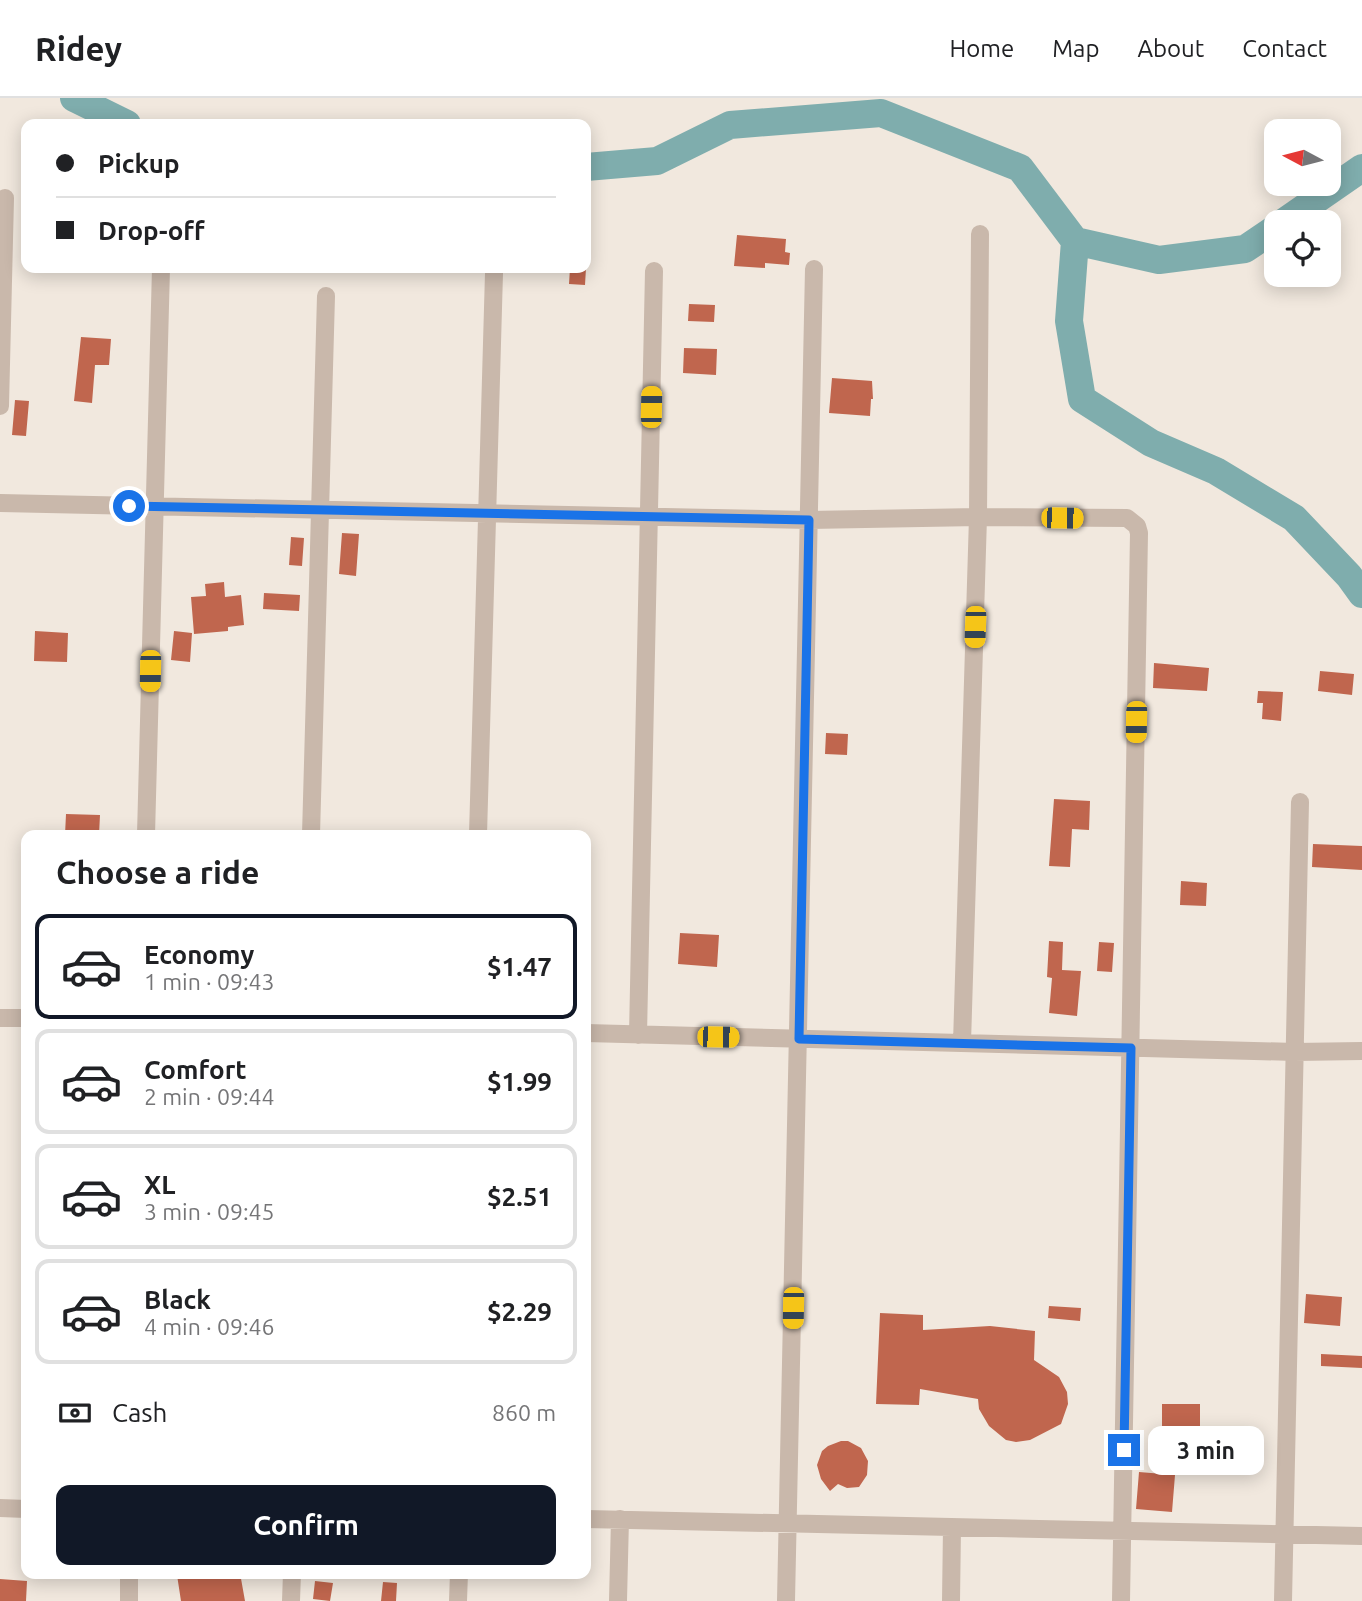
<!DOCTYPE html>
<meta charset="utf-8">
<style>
body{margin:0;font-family:Ubuntu,sans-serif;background:#f6f6f6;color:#202124;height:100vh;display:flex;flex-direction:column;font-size:26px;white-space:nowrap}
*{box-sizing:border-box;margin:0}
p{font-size:23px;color:#757577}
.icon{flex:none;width:38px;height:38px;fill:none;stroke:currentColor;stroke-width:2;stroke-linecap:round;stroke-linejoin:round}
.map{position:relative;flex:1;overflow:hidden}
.drawer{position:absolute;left:21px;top:732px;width:570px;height:749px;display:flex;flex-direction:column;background:#fff;border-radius:14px;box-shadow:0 4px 18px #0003}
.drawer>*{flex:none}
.hud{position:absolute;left:21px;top:21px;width:570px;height:154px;border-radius:14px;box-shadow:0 4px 18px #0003;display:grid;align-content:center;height:154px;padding:0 35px;background:#fff}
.needle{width:46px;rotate:277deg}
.buttons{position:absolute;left:1264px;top:21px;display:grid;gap:14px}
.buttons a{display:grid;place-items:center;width:77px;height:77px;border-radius:14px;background:#fff;box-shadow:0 4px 18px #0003;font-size:35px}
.end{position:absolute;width:32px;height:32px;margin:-16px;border:9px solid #1a73e8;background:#fff;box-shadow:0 0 0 4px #fff}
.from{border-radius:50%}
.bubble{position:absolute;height:49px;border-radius:14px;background:#fff;box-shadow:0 4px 18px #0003;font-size:23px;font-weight:600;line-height:49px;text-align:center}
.car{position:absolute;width:21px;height:42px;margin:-21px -10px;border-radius:9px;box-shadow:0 0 5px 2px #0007;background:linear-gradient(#f5c518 24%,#345 0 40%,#f5c518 0 76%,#345 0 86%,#f5c518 0)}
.hud b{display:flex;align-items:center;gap:24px;height:66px;font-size:26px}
.hud b+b{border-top:2px solid #e0e0e0}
.hud i{width:18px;height:18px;background:#202124}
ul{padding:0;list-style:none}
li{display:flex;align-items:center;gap:21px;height:105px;margin:0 14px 10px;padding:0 21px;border:4px solid #e0e0e0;border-radius:14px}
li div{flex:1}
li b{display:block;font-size:26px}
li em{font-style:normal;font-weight:600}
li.current{border-color:#111827}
li>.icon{width:63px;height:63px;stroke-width:1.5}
h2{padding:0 35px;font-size:32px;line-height:84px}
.pay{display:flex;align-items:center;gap:18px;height:77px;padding:0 35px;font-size:26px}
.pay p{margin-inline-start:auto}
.primary-button{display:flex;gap:14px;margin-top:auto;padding:14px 35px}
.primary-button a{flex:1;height:80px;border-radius:14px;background:#111827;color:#fff;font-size:28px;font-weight:600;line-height:80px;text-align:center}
header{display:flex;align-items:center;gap:42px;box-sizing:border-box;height:98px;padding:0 35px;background:#fff;border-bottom:2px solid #e0e0e0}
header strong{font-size:33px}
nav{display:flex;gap:38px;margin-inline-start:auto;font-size:24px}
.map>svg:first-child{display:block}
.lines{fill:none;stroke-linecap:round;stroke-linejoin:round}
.river{stroke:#7fadad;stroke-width:28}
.building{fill:#c0664e}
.minor{stroke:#c9b8ab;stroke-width:18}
.route{stroke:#1a73e8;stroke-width:9}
</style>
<header>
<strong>Ridey</strong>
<nav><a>Home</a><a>Map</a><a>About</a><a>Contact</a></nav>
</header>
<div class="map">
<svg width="1362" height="1503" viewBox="0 0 1362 1503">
<rect width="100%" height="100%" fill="#f1e8de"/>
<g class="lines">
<path class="river" d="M74,0L127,26
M586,69L657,63L730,27L881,15L1020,70L1075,143L1069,223L1082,301L1151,345L1216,373L1294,420L1349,478L1362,496
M1284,124L1362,70
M1075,143L1159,162L1245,151L1276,130"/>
</g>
<path class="building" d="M737,137L786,141L785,154L790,155L789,167L765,165V170L734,168Z
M570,170H586L585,187L569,186Z
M689,206L715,207L714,224L688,223Z
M81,239L111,241L109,267H95L92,305L74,303Z
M684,250L717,251L716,277L683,275Z
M832,280L872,283L873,301H871L870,318L829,315Z
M15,302L29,303L26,338L12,337Z
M342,435L359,436L356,478L339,476Z
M291,439L304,440L302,468L289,467Z
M224,484L225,499L241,497L244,527L228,529V533L194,536L191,499L206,498L205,486Z
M264,495L300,497L299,513L263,511Z
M35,533L68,535L67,564L34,563Z
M174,533L192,535L190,564L171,562Z
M1154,565L1209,570L1207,593L1153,590Z
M1320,573L1354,576L1352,597L1318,593Z
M1258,593L1283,594L1281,623L1262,621L1263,605H1257Z
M826,635L848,636L847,657L825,656Z
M1054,701L1090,703L1089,732L1072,731L1070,769L1049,768Z
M66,716L100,717L99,737H65Z
M1313,746L1362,748V772L1312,769Z
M1181,783L1207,785L1206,808L1180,807Z
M680,835L719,837L717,869L678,866Z
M1049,843L1063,844L1062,872L1081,873L1077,918L1049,915L1052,880L1047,879Z
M1099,844L1114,845L1112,874L1097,873Z
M1306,1196L1342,1199L1340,1228L1304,1225Z
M1049,1208L1081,1210L1080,1223L1048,1220Z
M880,1215L923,1217V1232L990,1228L1035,1233L1034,1262L1059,1279L1067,1294L1068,1306L1061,1326L1030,1342L1016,1344L1006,1342L989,1328L979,1311L978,1301L920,1291L919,1307L876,1306Z
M1321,1256L1362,1258V1270L1321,1268Z
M1162,1306H1200V1337L1162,1336Z
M841,1343H848L861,1350L868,1363L867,1377L859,1389L847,1390L838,1386L830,1393L821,1381L817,1367L822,1353L828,1348Z
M1139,1374L1175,1377L1172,1414L1136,1411Z
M188,1475H240L245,1503H181L177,1477Z
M0,1481L27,1483L26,1503H0Z
M315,1483L333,1485L330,1503L313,1501Z
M383,1484L397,1485L396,1503H381Z"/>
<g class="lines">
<path class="minor" d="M0,308L5,100
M0,405L809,422L978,419L1127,420L1137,428L1139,435L1121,1503
M146,737L161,170
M311,737L326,198
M478,737L494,175
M0,920H26
M586,935L1295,954L1362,953
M638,937L654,173
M962,945L978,419L980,136
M0,1410L26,1411
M586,1421L1362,1438
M129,1503V1475
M291,1503L292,1475
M458,1503L459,1475
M618,1503L620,1421
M786,1503L814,171
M951,1503L952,1429
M1283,1503L1300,704"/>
</g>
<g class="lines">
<path class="route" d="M129,408L809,422L799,941L1131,950L1124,1352"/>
</g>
</svg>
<div class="buttons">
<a><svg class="needle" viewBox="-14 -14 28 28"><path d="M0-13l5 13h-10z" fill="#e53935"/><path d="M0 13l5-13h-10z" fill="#757577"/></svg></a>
<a><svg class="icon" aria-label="locate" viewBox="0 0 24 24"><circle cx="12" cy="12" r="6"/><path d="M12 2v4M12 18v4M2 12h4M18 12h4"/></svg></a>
</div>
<i class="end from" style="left:129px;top:408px"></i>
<i class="end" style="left:1124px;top:1352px"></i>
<div class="bubble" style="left:1148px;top:1328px;width:116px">3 min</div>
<i class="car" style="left:651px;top:309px;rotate:1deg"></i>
<i class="car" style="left:1062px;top:420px;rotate:91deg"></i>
<i class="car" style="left:975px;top:529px;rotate:182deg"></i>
<i class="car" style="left:150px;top:573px;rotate:181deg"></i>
<i class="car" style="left:1136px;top:624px;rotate:181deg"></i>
<i class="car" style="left:718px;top:939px;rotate:91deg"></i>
<i class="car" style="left:793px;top:1210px;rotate:181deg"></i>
<div class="hud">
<b><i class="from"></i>Pickup</b>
<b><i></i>Drop-off</b>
</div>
<section class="drawer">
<h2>Choose a ride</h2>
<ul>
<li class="current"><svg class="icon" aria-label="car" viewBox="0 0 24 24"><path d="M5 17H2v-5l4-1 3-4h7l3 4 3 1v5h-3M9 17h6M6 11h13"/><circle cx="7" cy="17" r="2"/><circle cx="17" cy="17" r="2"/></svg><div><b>Economy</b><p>1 min · 09:43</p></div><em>$1.47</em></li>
<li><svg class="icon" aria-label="car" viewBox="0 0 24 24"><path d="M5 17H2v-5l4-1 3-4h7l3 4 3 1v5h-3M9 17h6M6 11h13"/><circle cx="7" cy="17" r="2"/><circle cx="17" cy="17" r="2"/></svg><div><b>Comfort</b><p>2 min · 09:44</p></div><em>$1.99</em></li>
<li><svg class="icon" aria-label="car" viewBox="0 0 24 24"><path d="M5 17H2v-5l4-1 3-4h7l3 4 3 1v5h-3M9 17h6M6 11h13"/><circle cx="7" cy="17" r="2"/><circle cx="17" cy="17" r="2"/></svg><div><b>XL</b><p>3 min · 09:45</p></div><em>$2.51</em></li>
<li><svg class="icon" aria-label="car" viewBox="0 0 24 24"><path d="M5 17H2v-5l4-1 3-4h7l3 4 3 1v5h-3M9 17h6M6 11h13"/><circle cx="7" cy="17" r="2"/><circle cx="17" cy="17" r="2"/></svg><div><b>Black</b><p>4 min · 09:46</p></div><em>$2.29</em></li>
</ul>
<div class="pay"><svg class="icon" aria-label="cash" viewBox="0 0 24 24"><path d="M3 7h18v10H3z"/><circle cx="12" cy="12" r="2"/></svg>Cash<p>860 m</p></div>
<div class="primary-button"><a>Confirm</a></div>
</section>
</div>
